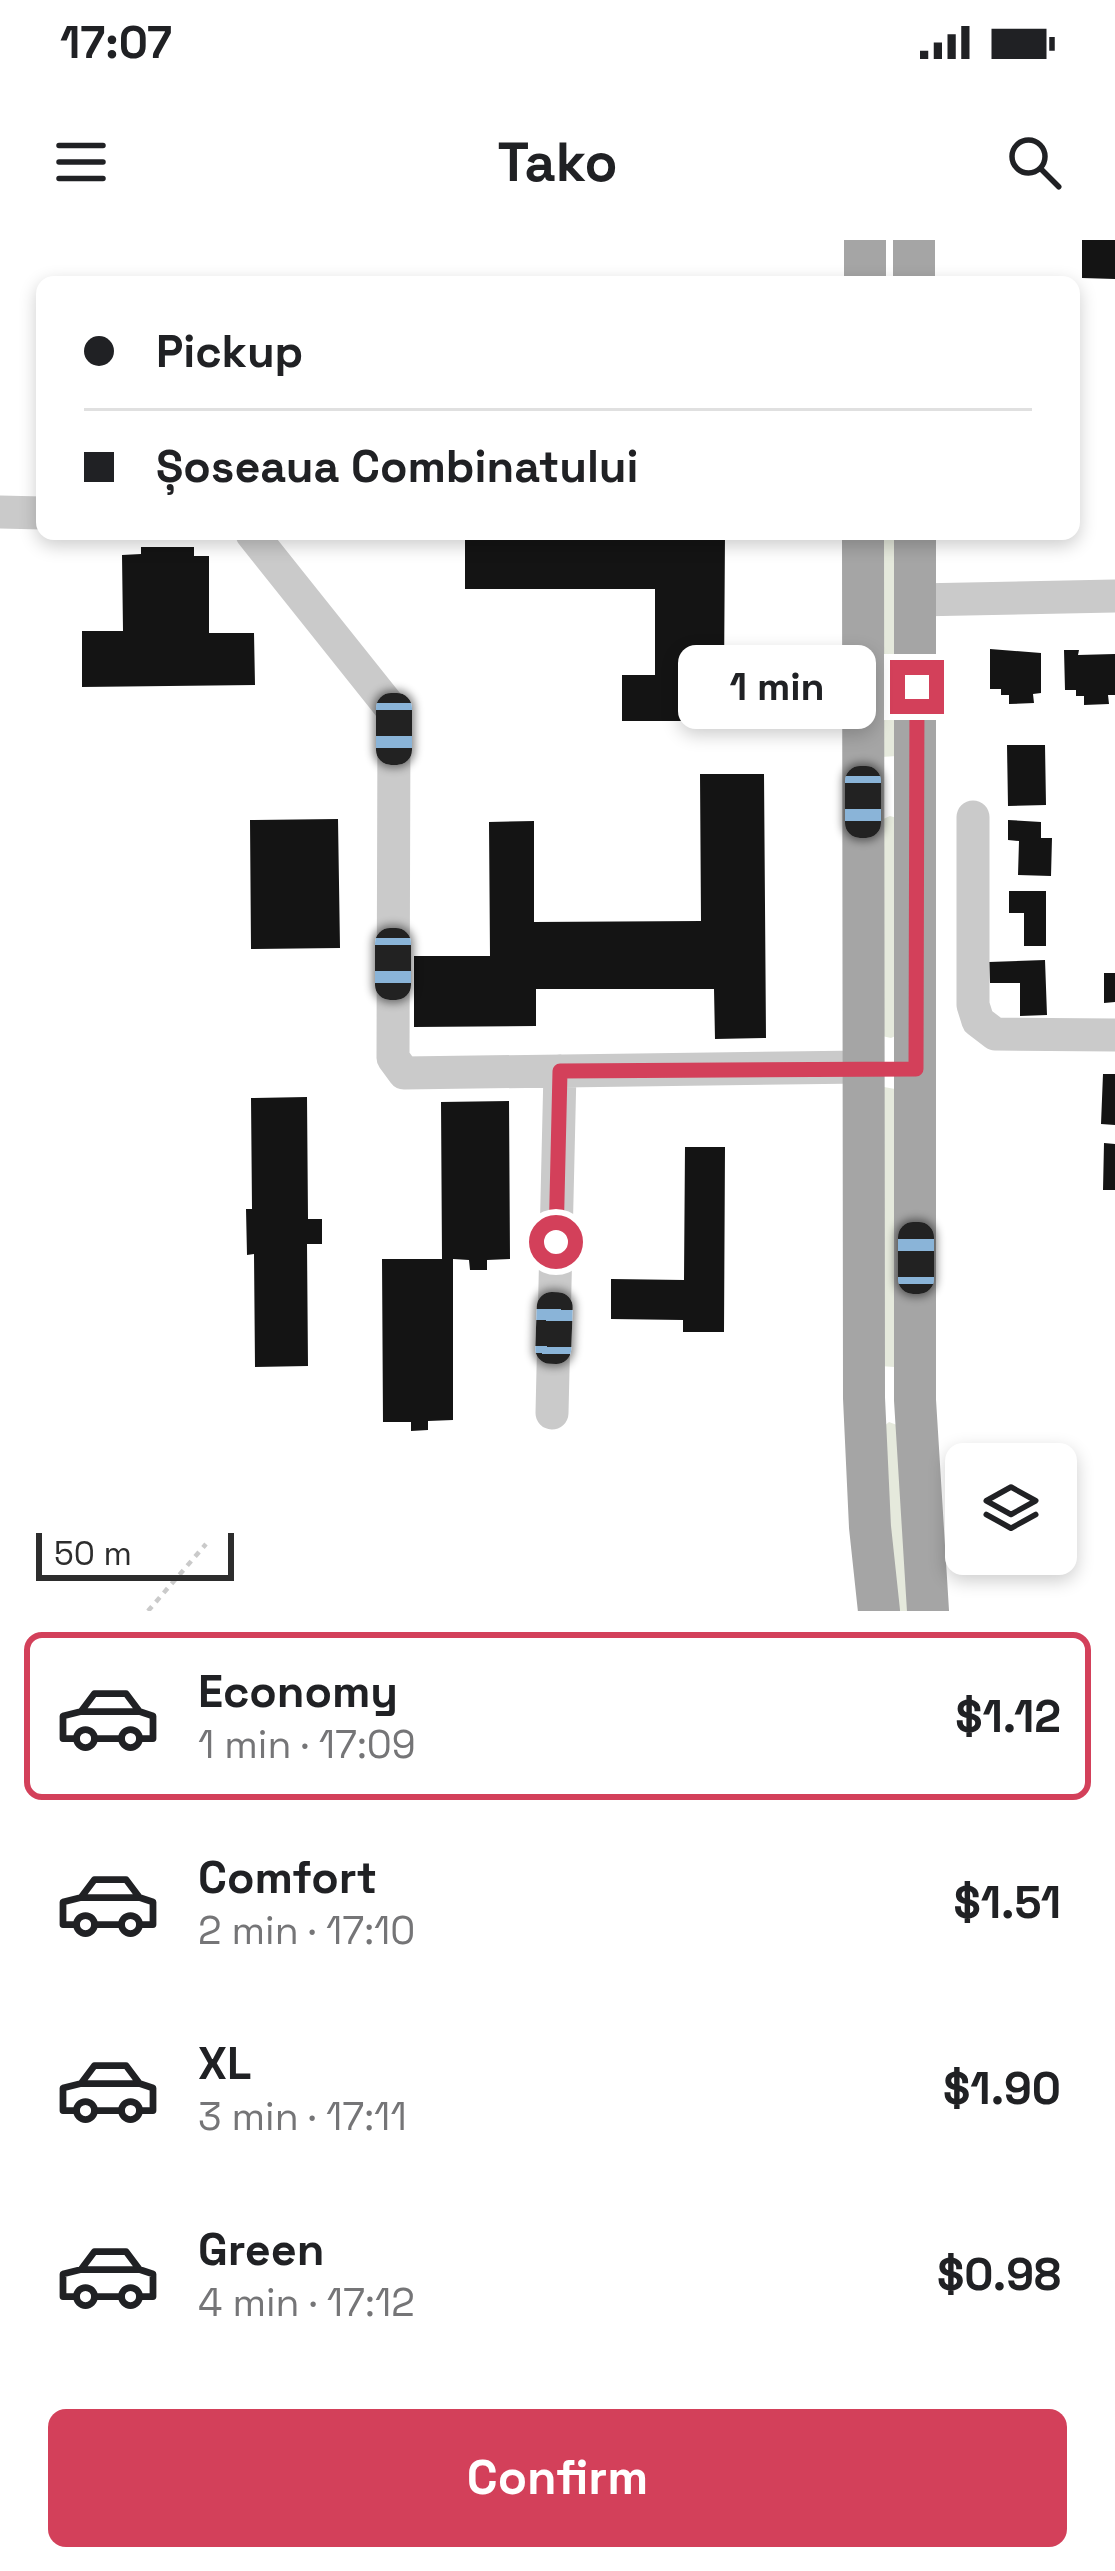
<!DOCTYPE html>
<meta charset="utf-8">
<style>
body{margin:0;font-family:"Space Grotesk",sans-serif;background:#f6f6f6;color:#202124;height:100vh;display:flex;flex-direction:column;font-size:45px;white-space:nowrap}
*{box-sizing:border-box;margin:0}
p{font-size:39px;color:#757577}
.icon{flex:none;width:66px;height:66px;fill:none;stroke:currentColor;stroke-width:2;stroke-linecap:round;stroke-linejoin:round}
.map{position:relative;height:1371px;overflow:hidden}
.sheet{display:flex;flex-direction:column;background:#fff;flex:1}
.sheet>*{flex:none}
.banner{position:absolute;left:36px;top:36px;width:1044px;height:264px;border-radius:18px;box-shadow:0 6px 18px #0003;display:grid;align-content:center;height:264px;padding:0 48px;background:#fff}
.tools{position:absolute;left:945px;top:1203px;display:grid;gap:24px}
.tools a{display:grid;place-items:center;width:132px;height:132px;border-radius:18px;background:#fff;box-shadow:0 6px 18px #0003;font-size:60px}
.scale{position:absolute;left:36px;bottom:30px;width:198px;box-sizing:border-box;padding-left:12px;border:6px solid #2d2d2d;border-top:0;font-size:33px;line-height:42px;white-space:nowrap;color:#2d2d2d;-webkit-text-stroke:9px #fff;paint-order:stroke}
.end{position:absolute;width:54px;height:54px;margin:-27px;border:15px solid #d3405a;background:#fff;box-shadow:0 0 0 6px #fff}
.from{border-radius:50%}
.bubble{position:absolute;height:84px;border-radius:18px;background:#fff;box-shadow:0 6px 18px #0003;font-size:39px;font-weight:800;line-height:84px;text-align:center}
.car{position:absolute;width:36px;height:72px;margin:-36px -18px;border-radius:15px;box-shadow:0 0 9px 3px #0007;background:linear-gradient(#222 24%,#8ab4d8 0 40%,#222 0 76%,#8ab4d8 0 86%,#222 0)}
.banner b{display:flex;align-items:center;gap:42px;height:114px;font-size:45px}
.banner b+b{border-top:3px solid #e0e0e0}
.banner i{width:30px;height:30px;background:#202124}
ul{padding:21px 0 0;list-style:none}
li{display:flex;align-items:center;gap:36px;height:168px;margin:0 24px 18px;padding:0 24px;border:6px solid transparent;border-radius:18px}
li div{flex:1}
li b{display:block;font-size:45px}
li em{font-style:normal;font-weight:800}
li.active{border-color:#d3405a}
li>.icon{width:108px;height:108px;stroke-width:1.5}
.primary-button{display:flex;gap:24px;margin-top:auto;padding:24px 48px}
.primary-button a{flex:1;height:138px;border-radius:18px;background:#d3405a;color:#fff;font-size:48px;font-weight:800;line-height:138px;text-align:center}
.status{display:flex;justify-content:space-between;align-items:center;height:84px;padding:0 60px;background:#fff;direction:ltr}
.status svg{height:33px;fill:currentColor}
header{display:flex;justify-content:space-between;align-items:center;height:156px;padding:0 48px;background:#fff;font-size:54px;font-weight:800}
.map>svg:first-child{display:block}
.green{fill:#e5e9dc}
.building{fill:#141414}
.lines{fill:none;stroke-linecap:round;stroke-linejoin:round}
.path{stroke:#cacaca;stroke-width:4.5;stroke-dasharray:6 6;stroke-linecap:butt}
.minor{stroke:#cacaca;stroke-width:33}
.major{stroke:#a5a5a5;stroke-width:42}
.route{stroke:#d3405a;stroke-width:15}
</style>
<div class="status"><b>17:07</b><svg viewBox="0 0 49 12"><path d="M0 12V9h3v3zM5 12V6h3v6zM10 12V3h3v9zM15 12V0h3v12zM26 1h20v11H26zM47 4h2v5h-2z"/></svg></div>
<header><svg class="icon" aria-label="menu" viewBox="0 0 24 24"><path d="M4 6h16M4 12h16M4 18h16"/></svg>Tako<svg class="icon" aria-label="search" viewBox="0 0 24 24"><circle cx="10" cy="10" r="6"/><path d="M15 15l6 6"/></svg></header>
<div class="map">
<svg width="1115" height="1371" viewBox="0 0 1115 1371">
<rect width="100%" height="100%" fill="#fff"/>
<path class="green" d="M877,294H904L897,516L881,517Z
M890,576L897,578L900,794L891,798L882,796L881,580Z
M884,847L895,849L894,1127L880,1126Z
M889,1182L897,1185L917,1371H893L883,1187Z"/>
<path class="building" d="M1082,0H1115V39L1082,38Z
M555,37L668,38V42H555Z
M465,294H725L724,437H745V481H622V435H655V349H465Z
M141,307H194V316H209V393H254L255,445L82,447V391H123L122,315L141,314Z
M990,409L1041,413V453L1033,454L1034,463L1009,464V455H1001V449H990Z
M1064,410H1079L1078,415L1115,414V455H1108L1109,464L1084,465V456H1076V450H1065Z
M1007,505H1045L1046,565L1008,566Z
M700,534H764L766,798L715,799L714,749H536V786L414,787V716H490L489,582L534,581V682L701,681Z
M338,579L340,708L251,709L250,580Z
M1008,580L1041,582V598H1052L1051,636L1018,635L1019,601L1008,600Z
M1009,651H1046V706H1024V673H1009Z
M1045,720L1047,775L1020,776V743H990L989,722Z
M1104,733H1115V762L1104,763Z
M1103,834H1115V885L1101,884Z
M307,857L308,979H322V1004H307L308,1126L255,1127L254,1014L247,1015L246,969H252L251,858Z
M509,861L510,1019L487,1020V1030H470L469,1020L453,1019V1180L428,1181V1190L411,1191V1182H383L382,1019H442L441,862Z
M1104,903L1115,904V950H1103Z
M685,907H725L724,1092H683V1080L611,1079V1039L684,1040Z"/>
<g class="lines">
<path class="path" d="M148,1371L206,1304"/>
<path class="minor" d="M0,272L42,273
M252,294L394,472L393,818L404,833L864,827
M916,360L1115,356
M973,577V765L978,781L995,794L1115,795
M552,1173L560,831"/>
<path class="major" d="M914,0V42
M865,42V0
M863,294L864,1158L870,1287L879,1371
M915,294V1160L928,1371"/>
</g>
<g class="lines">
<path class="route" d="M556,1002L560,831L916,829L917,447"/>
</g>
</svg>
<div class="tools">
<a><svg class="icon" aria-label="layers" viewBox="0 0 24 24"><path d="M12 4l9 5-9 5-9-5zM3 14l9 5 9-5"/></svg></a>
</div>
<div class="scale">50 m</div>
<i class="end from" style="left:556px;top:1002px"></i>
<i class="end" style="left:917px;top:447px"></i>
<div class="bubble" style="left:678px;top:405px;width:198px">1 min</div>
<i class="car" style="left:394px;top:489px;rotate:180deg"></i>
<i class="car" style="left:863px;top:562px;rotate:180deg"></i>
<i class="car" style="left:393px;top:724px;rotate:180deg"></i>
<i class="car" style="left:916px;top:1018px;rotate:0deg"></i>
<i class="car" style="left:554px;top:1088px;rotate:2deg"></i>
<div class="banner">
<b><i class="from"></i>Pickup</b>
<b><i></i>Șoseaua Combinatului</b>
</div>
</div>
<section class="sheet">
<ul>
<li class="active"><svg class="icon" aria-label="car" viewBox="0 0 24 24"><path d="M5 17H2v-5l4-1 3-4h7l3 4 3 1v5h-3M9 17h6M6 11h13"/><circle cx="7" cy="17" r="2"/><circle cx="17" cy="17" r="2"/></svg><div><b>Economy</b><p>1 min · 17:09</p></div><em>$1.12</em></li>
<li><svg class="icon" aria-label="car" viewBox="0 0 24 24"><path d="M5 17H2v-5l4-1 3-4h7l3 4 3 1v5h-3M9 17h6M6 11h13"/><circle cx="7" cy="17" r="2"/><circle cx="17" cy="17" r="2"/></svg><div><b>Comfort</b><p>2 min · 17:10</p></div><em>$1.51</em></li>
<li><svg class="icon" aria-label="car" viewBox="0 0 24 24"><path d="M5 17H2v-5l4-1 3-4h7l3 4 3 1v5h-3M9 17h6M6 11h13"/><circle cx="7" cy="17" r="2"/><circle cx="17" cy="17" r="2"/></svg><div><b>XL</b><p>3 min · 17:11</p></div><em>$1.90</em></li>
<li><svg class="icon" aria-label="car" viewBox="0 0 24 24"><path d="M5 17H2v-5l4-1 3-4h7l3 4 3 1v5h-3M9 17h6M6 11h13"/><circle cx="7" cy="17" r="2"/><circle cx="17" cy="17" r="2"/></svg><div><b>Green</b><p>4 min · 17:12</p></div><em>$0.98</em></li>
</ul>
<div class="primary-button"><a>Confirm</a></div>
</section>
